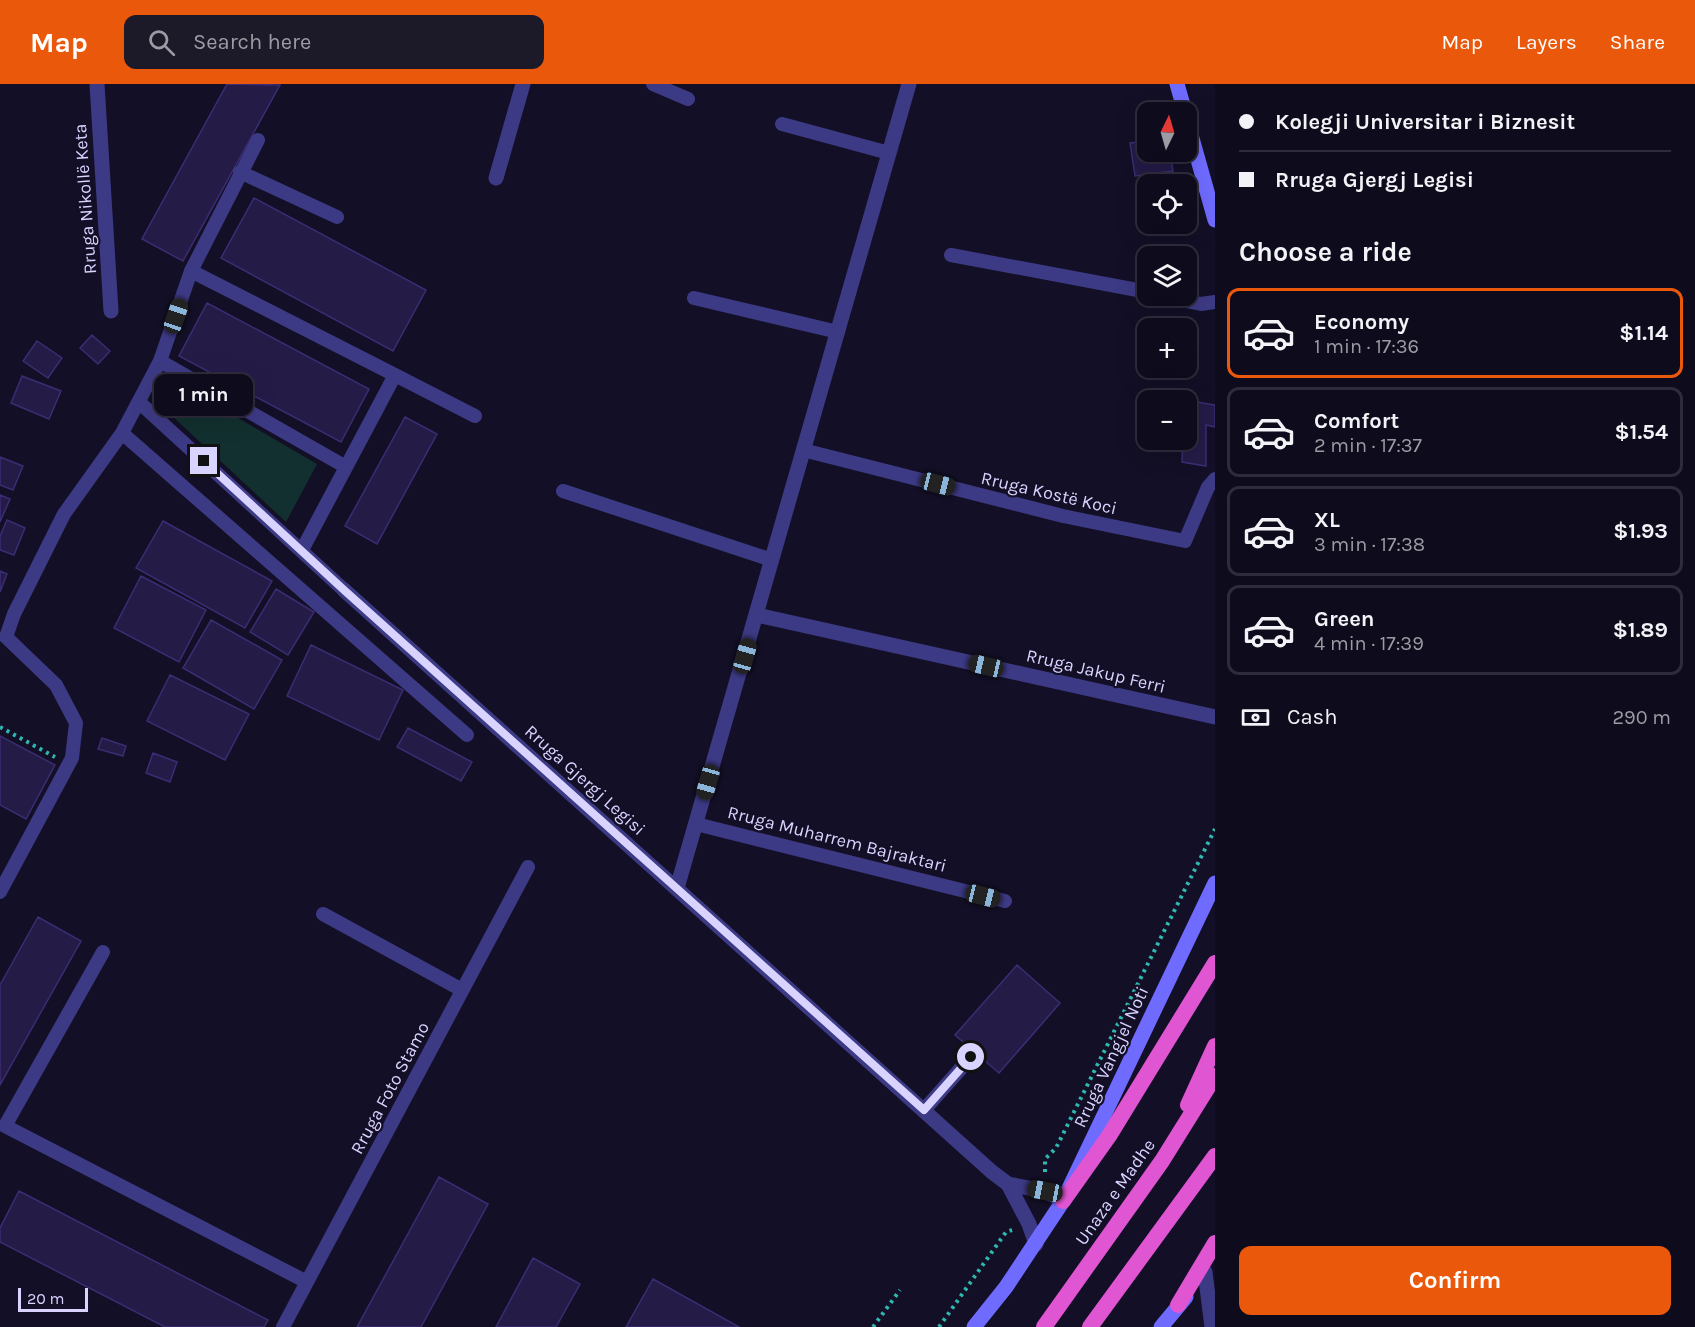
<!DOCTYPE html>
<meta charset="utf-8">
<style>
body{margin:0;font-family:Karla,sans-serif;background:#1c1929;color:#f1f3f6;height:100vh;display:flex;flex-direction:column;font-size:22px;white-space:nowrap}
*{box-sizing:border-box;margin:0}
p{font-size:20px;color:#9b9ba3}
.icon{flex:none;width:33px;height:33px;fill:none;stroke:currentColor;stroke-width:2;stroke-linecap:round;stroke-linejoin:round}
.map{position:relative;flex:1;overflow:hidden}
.panel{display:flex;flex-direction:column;background:#0e0b1c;width:480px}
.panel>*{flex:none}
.top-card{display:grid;align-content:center;height:132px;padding:0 24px;background:#0e0b1c}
.needle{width:39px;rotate:5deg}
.controls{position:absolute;left:1137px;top:18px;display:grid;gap:12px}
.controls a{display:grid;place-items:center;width:60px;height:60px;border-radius:12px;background:#0e0b1c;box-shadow:0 6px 24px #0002,0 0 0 2px #2e2b3b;font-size:30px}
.scale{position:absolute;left:18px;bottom:15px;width:70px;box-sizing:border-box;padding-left:6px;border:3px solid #d9d4ff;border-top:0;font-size:16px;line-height:21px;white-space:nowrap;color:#d9d4ff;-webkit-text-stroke:4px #130f26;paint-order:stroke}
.end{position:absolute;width:27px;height:27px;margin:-14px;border:8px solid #d9d4ff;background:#111;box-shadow:0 0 0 3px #111}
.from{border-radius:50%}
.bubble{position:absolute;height:42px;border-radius:12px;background:#0e0b1c;box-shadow:0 6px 24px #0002,0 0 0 2px #2e2b3b;font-size:20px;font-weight:700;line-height:42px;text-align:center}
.car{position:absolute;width:18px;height:36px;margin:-18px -9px;border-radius:8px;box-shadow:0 0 4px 2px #0007;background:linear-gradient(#222 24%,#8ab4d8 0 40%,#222 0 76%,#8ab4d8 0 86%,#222 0)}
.top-card b{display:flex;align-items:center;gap:21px;height:57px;font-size:22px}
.top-card b+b{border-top:2px solid #2e2b3b}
.top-card i{width:15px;height:15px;background:#f1f3f6}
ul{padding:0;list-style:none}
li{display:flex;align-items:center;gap:18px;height:90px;margin:0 12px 9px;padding:0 12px;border:3px solid #2e2b3b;border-radius:12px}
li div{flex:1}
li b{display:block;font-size:22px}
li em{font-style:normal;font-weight:700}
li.current{border-color:#ea580c}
li>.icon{width:54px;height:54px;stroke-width:1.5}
h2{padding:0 24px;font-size:27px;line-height:72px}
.pay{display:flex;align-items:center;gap:15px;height:66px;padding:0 24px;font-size:22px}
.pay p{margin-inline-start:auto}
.action{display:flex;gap:12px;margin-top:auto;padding:12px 24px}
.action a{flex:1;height:69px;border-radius:12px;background:#ea580c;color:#fff;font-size:24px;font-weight:700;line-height:69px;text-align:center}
header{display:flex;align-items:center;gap:36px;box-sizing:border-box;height:84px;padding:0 30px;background:#ea580c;color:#fff}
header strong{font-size:28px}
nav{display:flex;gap:33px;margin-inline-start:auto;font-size:21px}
.search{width:420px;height:54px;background:#1c1929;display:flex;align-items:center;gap:15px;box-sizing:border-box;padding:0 21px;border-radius:12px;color:#9b9ba3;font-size:22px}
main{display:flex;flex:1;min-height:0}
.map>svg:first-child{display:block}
.green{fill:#12302f}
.building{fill:#241b47;stroke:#3b2d73;stroke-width:1.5}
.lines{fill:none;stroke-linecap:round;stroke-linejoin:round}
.path{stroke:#2fb8b0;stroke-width:4;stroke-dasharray:3 4.5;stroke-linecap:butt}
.service{stroke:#3d3a85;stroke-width:14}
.minor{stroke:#3d3a85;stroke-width:15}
.secondary{stroke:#6f6bff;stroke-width:15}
.trunk{stroke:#e055d1;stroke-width:16}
.route{stroke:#d9d4ff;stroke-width:8}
.labels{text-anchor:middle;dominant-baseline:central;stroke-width:4.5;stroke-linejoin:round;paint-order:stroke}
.street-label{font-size:18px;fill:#d9d4ff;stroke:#130f26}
</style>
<header>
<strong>Map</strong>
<div class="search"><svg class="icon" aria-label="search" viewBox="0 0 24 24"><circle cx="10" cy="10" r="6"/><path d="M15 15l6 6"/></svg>Search here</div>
<nav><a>Map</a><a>Layers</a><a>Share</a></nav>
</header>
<main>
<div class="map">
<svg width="1215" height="1243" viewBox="0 0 1215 1243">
<rect width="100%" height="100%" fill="#130f26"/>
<path class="green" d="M171,295L317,380L286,438L157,318Z"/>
<path class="building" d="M227,0L280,1L183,177L142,155Z
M1148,57V68H1170L1173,87L1135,92L1130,59Z
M254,114L426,206L393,267L221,174Z
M207,219L369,305L341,358L179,272Z
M92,251L110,267L98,280L80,264Z
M37,257L62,274L48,294L23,277Z
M22,292L61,307L49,335L11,319Z
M1185,316L1215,321V343L1206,341V382L1182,378L1183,356H1186Z
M405,333L437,350L377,460L345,442Z
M0,373L23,382L13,406L0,401Z
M0,411L10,415L0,438Z
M7,436L25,444L14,471L0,466V452Z
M163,437L272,497L245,544L136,484Z
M0,487L7,490L0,508Z
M141,492L206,526L179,578L114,544Z
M276,505L314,528L288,571L250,548Z
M211,536L282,576L254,625L183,584Z
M311,561L403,606L379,656L287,612Z
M170,591L249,630L225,676L147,637Z
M408,644L472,678L461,697L397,663Z
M0,652L55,681L26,735L0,721Z
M102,654L126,662L123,672L98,665Z
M153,669L177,678L170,698L146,689Z
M38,833L81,857L0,1001V901Z
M1017,881L1060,919L999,989L955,951Z
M439,1093L488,1120L421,1243H357Z
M19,1107L268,1236L264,1243H165L0,1158V1144Z
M533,1174L580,1200L556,1243H496Z
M653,1195L739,1243H626Z"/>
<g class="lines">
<path class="path" d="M0,643L55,673
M1045,1088V1075L1056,1064L1215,745
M873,1243L900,1206
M939,1243L1006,1148L1012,1146"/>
<path class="service" d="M653,0L688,15
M782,40L889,69
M240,88L337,133
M951,171L1148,208
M191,187L258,56
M1162,212L1201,220L1215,218
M694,214L838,248
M160,277L346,383
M395,291L475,332
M139,318L344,506
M122,349L467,651
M803,366L1063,432L1185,457L1208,403L1215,395
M563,407L772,476
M696,740L1005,817
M0,808L72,674L76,639L56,601L6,553L14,530L64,430L122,349L160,277L191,187L395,291L302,466
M323,830L462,906
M103,868L5,1042L307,1198
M924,1026L971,973
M283,1243L528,783"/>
<path class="minor" d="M97,0L111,227
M496,94L523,0
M344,506L992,1088L1008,1100L1045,1107L1063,1117
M757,531L1215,633
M677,804L909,0
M1008,1100L1029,1140L1036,1160
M1205,1188L1212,1243"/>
<path class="secondary" d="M1177,0L1185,28
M1186,33L1215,136
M974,1243L1006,1203L1063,1117L1215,799
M1161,1243L1186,1213"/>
<path class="trunk" d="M1188,1021L1215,962
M1063,1117L1109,1052L1215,879
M1178,1221L1215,1159
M1044,1243L1162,1077L1215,992
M1090,1243L1215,1072"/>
</g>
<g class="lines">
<path class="route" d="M204,377L344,506L924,1026L971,973"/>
</g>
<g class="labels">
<g class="street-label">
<text transform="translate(85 115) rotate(-94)">Rruga Nikollë Keta</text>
<text transform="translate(1049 409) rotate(13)">Rruga Kostë Koci</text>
<text transform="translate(1096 587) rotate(13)">Rruga Jakup Ferri</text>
<text transform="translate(585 696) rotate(42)">Rruga Gjergj Legisi</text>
<text transform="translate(837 755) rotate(14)">Rruga Muharrem Bajraktari</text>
<text transform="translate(1111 973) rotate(-65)">Rruga Vangjel Noti</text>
<text transform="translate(390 1004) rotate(-62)">Rruga Foto Stamo</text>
<text transform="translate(1115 1108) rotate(-55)">Unaza e Madhe</text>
</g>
</g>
</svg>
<div class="controls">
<a><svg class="needle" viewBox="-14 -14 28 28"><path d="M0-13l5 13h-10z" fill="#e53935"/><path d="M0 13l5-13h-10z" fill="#9b9ba3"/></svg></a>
<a><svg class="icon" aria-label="locate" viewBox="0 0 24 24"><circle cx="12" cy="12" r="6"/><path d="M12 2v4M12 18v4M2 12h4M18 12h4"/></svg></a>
<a><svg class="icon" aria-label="layers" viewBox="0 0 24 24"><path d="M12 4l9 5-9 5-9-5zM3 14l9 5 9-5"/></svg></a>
<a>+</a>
<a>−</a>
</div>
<div class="scale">20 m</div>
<i class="end from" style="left:971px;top:973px"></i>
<i class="end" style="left:204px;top:377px"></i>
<div class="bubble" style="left:154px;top:290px;width:99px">1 min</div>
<i class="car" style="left:176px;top:232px;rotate:19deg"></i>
<i class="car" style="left:938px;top:400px;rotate:104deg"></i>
<i class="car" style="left:745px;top:572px;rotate:16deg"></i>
<i class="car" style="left:986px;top:582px;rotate:283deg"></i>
<i class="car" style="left:708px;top:698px;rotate:196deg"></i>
<i class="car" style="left:983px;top:812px;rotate:104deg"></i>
<i class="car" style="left:1045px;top:1107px;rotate:281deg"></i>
</div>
<section class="panel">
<div class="top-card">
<b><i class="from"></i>Kolegji Universitar i Biznesit</b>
<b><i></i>Rruga Gjergj Legisi</b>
</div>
<h2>Choose a ride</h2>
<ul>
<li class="current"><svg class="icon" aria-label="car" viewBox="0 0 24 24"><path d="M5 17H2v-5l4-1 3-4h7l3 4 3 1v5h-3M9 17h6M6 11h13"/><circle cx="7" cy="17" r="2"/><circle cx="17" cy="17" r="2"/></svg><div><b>Economy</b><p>1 min · 17:36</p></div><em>$1.14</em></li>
<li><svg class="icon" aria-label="car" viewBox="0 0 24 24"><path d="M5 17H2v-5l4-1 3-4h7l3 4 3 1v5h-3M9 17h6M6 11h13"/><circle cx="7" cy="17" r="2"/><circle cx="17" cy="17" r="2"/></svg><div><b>Comfort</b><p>2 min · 17:37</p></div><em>$1.54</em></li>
<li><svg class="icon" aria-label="car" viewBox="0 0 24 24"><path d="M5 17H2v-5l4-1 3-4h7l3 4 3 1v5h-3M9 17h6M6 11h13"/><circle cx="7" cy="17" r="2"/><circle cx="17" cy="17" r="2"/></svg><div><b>XL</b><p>3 min · 17:38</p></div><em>$1.93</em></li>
<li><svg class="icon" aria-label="car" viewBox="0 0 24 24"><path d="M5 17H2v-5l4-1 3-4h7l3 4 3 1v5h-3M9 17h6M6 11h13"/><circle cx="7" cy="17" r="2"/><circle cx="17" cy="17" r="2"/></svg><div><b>Green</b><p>4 min · 17:39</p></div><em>$1.89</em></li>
</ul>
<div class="pay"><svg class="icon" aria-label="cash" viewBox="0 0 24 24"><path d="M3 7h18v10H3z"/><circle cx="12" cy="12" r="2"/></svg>Cash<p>290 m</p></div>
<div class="action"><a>Confirm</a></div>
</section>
</main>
